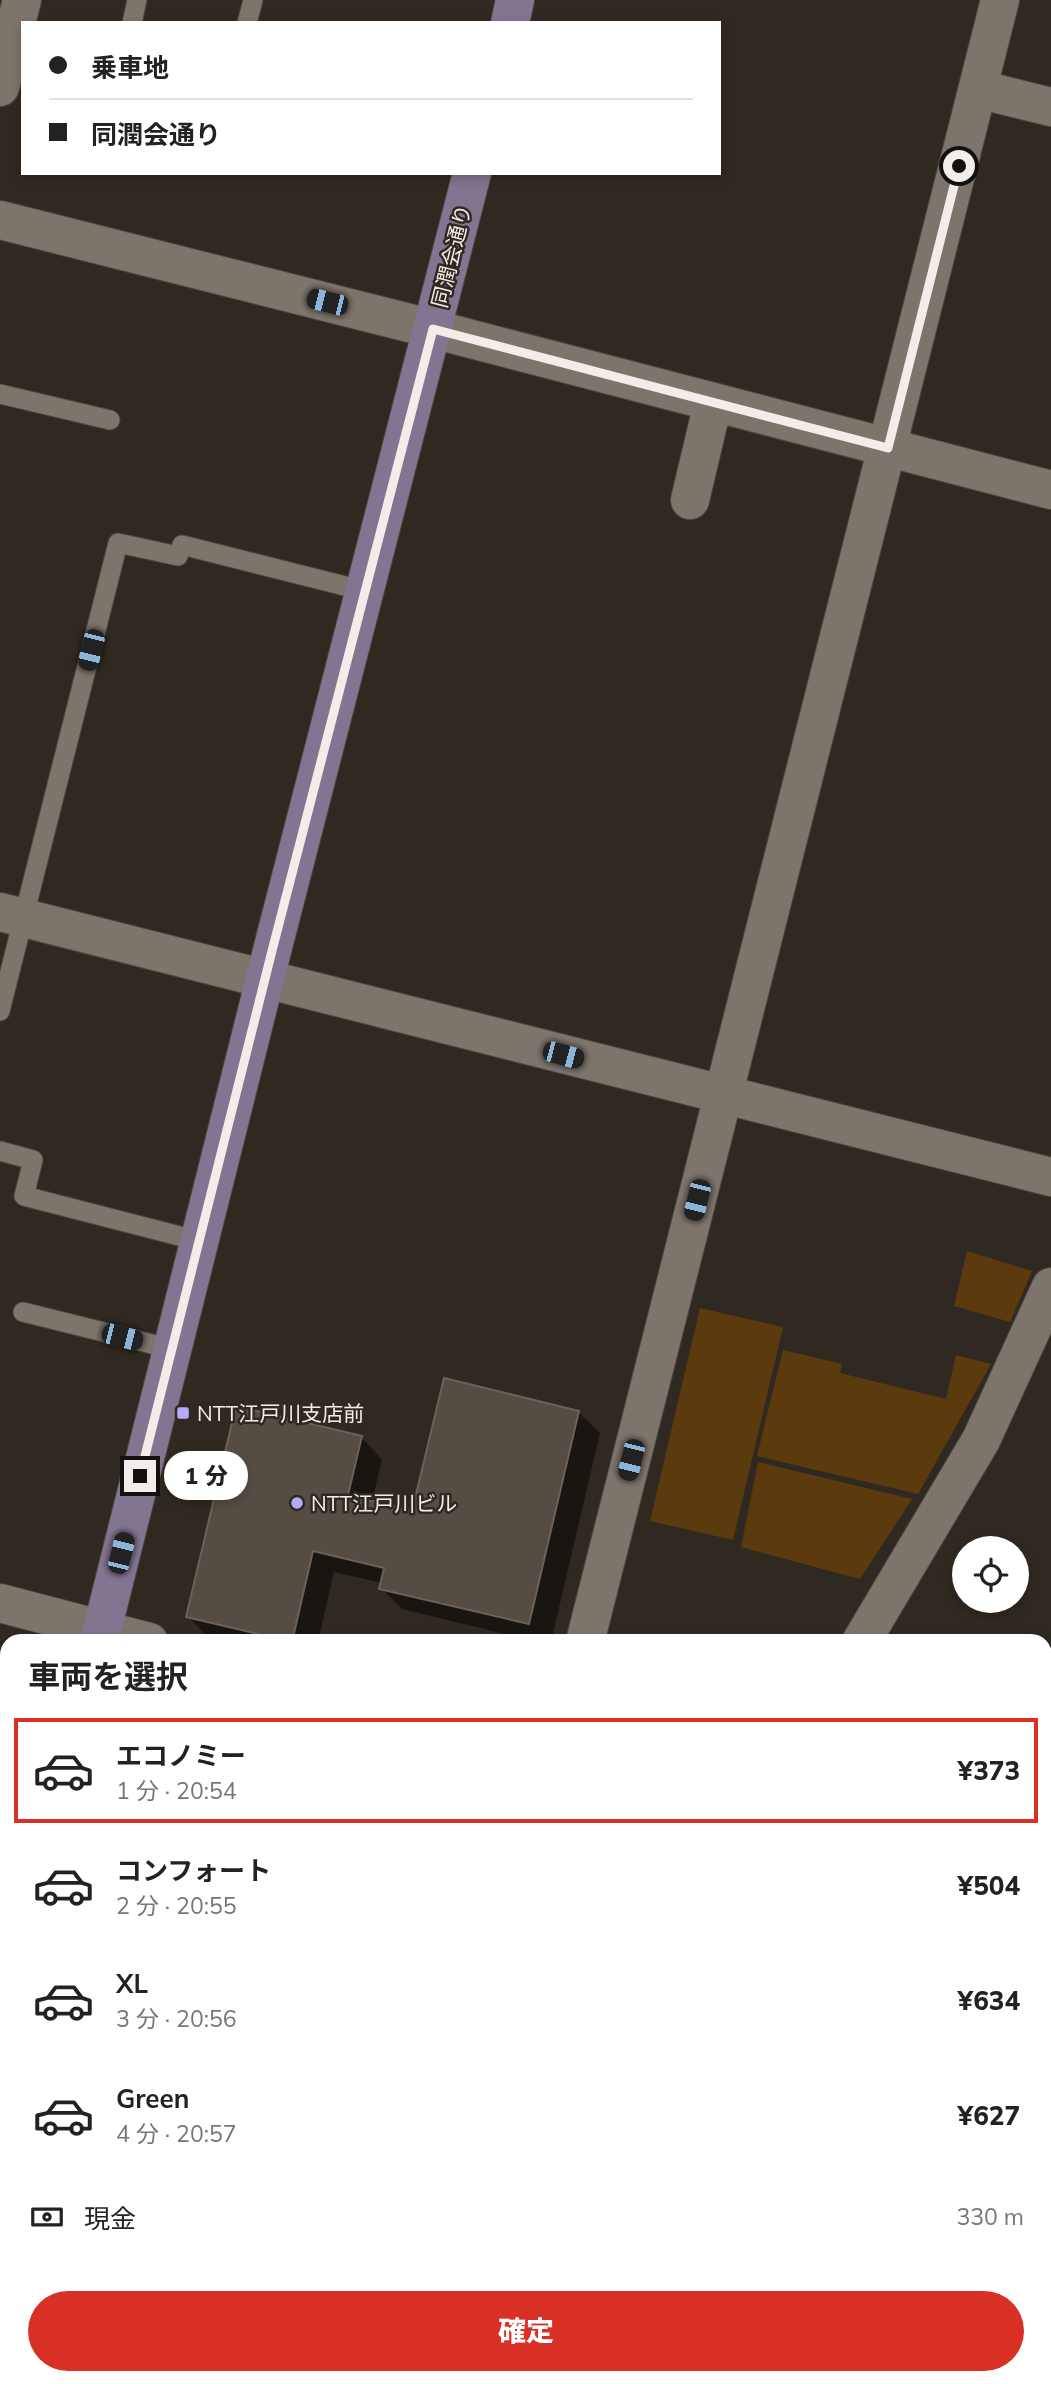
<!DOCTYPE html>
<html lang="ja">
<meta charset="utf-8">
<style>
body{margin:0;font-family:Mulish,"Noto Sans JP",sans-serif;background:#f2f2f2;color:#222;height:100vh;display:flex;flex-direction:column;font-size:26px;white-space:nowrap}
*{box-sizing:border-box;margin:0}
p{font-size:23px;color:#767676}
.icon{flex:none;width:38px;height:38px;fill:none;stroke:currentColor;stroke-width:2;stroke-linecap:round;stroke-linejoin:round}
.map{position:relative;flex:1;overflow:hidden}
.drawer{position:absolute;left:0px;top:1634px;width:1052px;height:751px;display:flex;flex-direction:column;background:#fff;border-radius:21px 21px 0 0;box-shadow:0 4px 10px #0003}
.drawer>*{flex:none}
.banner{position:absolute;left:21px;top:21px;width:700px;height:154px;border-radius:0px;box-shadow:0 4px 10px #0003;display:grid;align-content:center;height:154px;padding:0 28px;background:#fff}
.controls{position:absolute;left:952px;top:1536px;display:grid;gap:14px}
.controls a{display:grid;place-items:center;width:77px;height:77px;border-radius:50%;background:#fff;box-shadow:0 4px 10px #0003;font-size:35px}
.end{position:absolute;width:32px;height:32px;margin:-16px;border:9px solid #f2ede8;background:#111;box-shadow:0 0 0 4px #111}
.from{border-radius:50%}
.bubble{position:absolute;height:49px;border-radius:24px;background:#fff;box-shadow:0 4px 10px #0003;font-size:23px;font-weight:800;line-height:49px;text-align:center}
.car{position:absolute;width:21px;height:42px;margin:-21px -10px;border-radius:9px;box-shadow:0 0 5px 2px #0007;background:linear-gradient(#222 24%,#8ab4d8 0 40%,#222 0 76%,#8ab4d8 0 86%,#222 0)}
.banner b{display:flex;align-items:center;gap:24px;height:66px;font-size:26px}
.banner b+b{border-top:2px solid #e0e0e0}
.banner i{width:18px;height:18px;background:#222}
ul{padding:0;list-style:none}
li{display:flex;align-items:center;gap:21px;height:105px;margin:0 14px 10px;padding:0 14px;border:4px solid transparent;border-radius:0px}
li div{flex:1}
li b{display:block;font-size:26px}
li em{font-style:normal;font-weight:800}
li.current{border-color:#d93025}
li>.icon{width:63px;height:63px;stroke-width:1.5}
h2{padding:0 28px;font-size:32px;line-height:84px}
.pay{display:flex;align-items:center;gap:18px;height:77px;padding:0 28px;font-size:26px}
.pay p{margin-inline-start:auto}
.cta{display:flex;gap:14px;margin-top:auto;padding:14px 28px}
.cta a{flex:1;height:80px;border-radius:42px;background:#d93025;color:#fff;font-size:28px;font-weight:800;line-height:80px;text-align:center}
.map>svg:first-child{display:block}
.green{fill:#5b3b0e}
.shadow{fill:#0007}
.building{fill:#554d44;stroke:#6a6259;stroke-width:2}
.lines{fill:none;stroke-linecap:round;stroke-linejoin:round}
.lane-casing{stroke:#4c473f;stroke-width:21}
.street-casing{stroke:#4c473f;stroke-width:40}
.secondary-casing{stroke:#4c473f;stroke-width:40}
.lane{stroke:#7d746b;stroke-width:19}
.street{stroke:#7d746b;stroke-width:38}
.secondary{stroke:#827592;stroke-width:38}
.route{stroke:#f2ede8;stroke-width:9}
.poi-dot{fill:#b4acf9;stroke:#302921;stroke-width:2.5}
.labels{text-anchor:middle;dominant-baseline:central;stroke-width:5;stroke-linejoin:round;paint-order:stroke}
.street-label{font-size:21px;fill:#f2ede8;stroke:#302921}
.poi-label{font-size:21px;fill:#f2ede8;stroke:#302921;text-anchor:start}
</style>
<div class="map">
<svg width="1051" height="2384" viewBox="0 0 1051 2384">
<rect width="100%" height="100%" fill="#302921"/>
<path class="green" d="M967,1251L1032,1271L1010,1322L954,1306Z
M700,1308L783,1327L733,1540L650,1521Z
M783,1350L842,1364L840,1373L946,1399L956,1355L991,1364L918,1494L757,1456Z
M758,1462L912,1499L860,1579L741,1547Z"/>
<path class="shadow" d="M578,1412L600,1433L551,1642H538L402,1609L381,1588L382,1583L334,1572L318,1642H224L209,1638L188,1617L361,1437L382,1459L372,1502L414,1513Z"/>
<path class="building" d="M444,1378L579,1411L529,1624L379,1589L384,1568L313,1551L292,1642L186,1617L236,1406L362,1436L348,1495L412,1511Z"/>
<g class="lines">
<g class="lane-casing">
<path id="lane" d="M132,23L137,0
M247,23L253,0
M0,394L110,420
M0,1011L118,543L178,556L182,545L365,591
M0,1151L33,1160L24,1196L199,1241
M23,1312L172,1349
M1045,1701L1051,1703"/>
</g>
<g class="street-casing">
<path id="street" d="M0,87L22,0
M978,89L1051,107
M0,220L433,329L1051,490
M690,500L713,403
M0,912C351,998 700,1091 1051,1177
M0,1603L149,1642
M585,1642L1000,0
M861,1642L981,1440L1051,1287
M1045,1872L1051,1873
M1045,2093L1051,2094
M1045,2342L1051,2344
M510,2384L513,2378"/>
</g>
<g class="secondary-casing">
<path id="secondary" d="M510,23L515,0
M99,1642L273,947L472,173
M0,2035L7,2007"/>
</g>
<use href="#lane" class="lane"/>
<use href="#street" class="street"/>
<use href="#secondary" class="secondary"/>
</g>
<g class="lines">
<path class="route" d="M140,1476L273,947L433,329L888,448L959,166"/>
</g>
<g class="poi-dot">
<rect x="176" y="1406" width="14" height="14" rx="3.5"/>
<circle cx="297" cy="1503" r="7"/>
</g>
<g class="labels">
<g class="street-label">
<text transform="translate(451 256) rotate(-76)">同潤会通り</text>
</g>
<g class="poi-label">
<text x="197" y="1413">NTT江戸川支店前</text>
<text x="311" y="1503">NTT江戸川ビル</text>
</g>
</g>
</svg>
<div class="controls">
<a><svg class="icon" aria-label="locate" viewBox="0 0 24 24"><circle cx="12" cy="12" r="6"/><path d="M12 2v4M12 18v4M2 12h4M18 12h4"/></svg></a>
</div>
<i class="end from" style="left:959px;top:166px"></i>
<i class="end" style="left:140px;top:1476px"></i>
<div class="bubble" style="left:164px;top:1451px;width:84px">1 分</div>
<i class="car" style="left:327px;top:302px;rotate:284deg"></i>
<i class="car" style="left:91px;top:650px;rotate:194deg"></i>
<i class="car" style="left:563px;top:1055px;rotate:105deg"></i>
<i class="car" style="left:697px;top:1200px;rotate:194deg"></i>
<i class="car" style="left:122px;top:1337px;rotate:104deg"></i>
<i class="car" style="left:631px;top:1460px;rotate:194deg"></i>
<i class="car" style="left:121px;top:1553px;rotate:14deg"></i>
<div class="banner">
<b><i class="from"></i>乗車地</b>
<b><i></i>同潤会通り</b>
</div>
<section class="drawer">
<h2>車両を選択</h2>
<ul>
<li class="current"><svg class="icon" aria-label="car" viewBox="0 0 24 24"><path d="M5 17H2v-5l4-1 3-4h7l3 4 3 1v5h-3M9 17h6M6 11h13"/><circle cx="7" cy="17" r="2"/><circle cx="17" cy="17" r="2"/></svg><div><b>エコノミー</b><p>1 分 · 20:54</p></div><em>¥373</em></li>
<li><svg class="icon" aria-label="car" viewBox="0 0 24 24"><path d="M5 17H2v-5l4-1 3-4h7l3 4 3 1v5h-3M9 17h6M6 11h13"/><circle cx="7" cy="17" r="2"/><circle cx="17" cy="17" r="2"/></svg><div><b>コンフォート</b><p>2 分 · 20:55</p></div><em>¥504</em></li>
<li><svg class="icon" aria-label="car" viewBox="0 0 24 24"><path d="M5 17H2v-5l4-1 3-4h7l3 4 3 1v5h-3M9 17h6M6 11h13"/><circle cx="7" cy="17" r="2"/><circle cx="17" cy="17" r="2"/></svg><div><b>XL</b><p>3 分 · 20:56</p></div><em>¥634</em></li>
<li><svg class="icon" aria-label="car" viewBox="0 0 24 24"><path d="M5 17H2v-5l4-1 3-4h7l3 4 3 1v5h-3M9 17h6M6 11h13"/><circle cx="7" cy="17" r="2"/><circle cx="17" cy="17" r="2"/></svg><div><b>Green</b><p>4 分 · 20:57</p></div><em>¥627</em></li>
</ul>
<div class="pay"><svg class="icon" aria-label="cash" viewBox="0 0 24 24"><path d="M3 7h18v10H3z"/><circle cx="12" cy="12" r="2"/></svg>現金<p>330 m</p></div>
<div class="cta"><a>確定</a></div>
</section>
</div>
